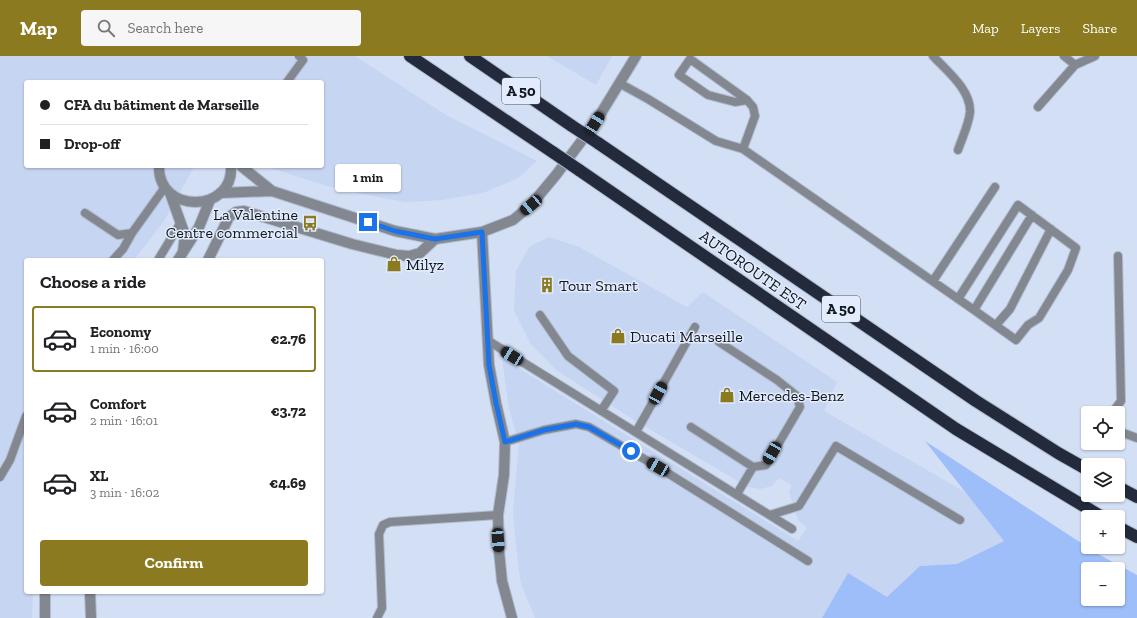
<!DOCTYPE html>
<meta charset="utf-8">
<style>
body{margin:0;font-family:"Zilla Slab",serif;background:#f6f6f6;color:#202124;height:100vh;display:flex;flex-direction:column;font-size:15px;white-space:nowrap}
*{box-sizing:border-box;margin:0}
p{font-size:13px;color:#757577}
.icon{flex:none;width:22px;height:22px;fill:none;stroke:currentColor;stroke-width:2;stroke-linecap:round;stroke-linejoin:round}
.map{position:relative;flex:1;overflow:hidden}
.sheet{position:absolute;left:24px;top:202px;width:300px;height:336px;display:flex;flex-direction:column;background:#fff;border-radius:4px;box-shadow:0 1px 3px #0004}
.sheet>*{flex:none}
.top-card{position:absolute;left:24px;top:24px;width:300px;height:88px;border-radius:4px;box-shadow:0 1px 3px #0004;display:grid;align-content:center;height:88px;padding:0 16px;background:#fff}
.fabs{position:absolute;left:1081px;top:350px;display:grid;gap:8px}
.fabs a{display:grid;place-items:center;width:44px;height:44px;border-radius:4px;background:#fff;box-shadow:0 1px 3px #0004;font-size:20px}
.end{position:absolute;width:18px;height:18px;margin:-9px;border:5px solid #1a73e8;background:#fff;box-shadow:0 0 0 2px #fff}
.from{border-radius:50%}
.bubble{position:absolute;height:28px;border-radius:4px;background:#fff;box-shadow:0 1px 3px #0004;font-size:13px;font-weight:700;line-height:28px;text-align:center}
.car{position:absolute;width:12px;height:24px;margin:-12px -6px;border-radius:5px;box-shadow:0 0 3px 1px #0007;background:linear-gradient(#222 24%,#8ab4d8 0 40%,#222 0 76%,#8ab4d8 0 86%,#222 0)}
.top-card b{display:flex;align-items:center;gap:14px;height:38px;font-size:15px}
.top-card b+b{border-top:1px solid #e0e0e0}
.top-card i{width:10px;height:10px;background:#202124}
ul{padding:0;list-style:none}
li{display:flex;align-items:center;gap:12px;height:66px;margin:0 8px 6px;padding:0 8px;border:2px solid transparent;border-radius:4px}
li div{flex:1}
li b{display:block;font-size:15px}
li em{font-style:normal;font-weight:700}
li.current{border-color:#8b7a1f}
li>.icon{width:36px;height:36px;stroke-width:1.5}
h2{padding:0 16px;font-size:18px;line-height:48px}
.primary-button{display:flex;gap:8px;margin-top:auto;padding:8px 16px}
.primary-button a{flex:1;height:46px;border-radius:4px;background:#8b7a1f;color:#fff;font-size:16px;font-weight:700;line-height:46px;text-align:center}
header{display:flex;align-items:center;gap:24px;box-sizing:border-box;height:56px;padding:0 20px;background:#8b7a1f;color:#fff}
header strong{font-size:19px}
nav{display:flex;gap:22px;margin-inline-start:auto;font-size:14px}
.search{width:280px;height:36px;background:#f6f6f6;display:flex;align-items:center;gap:10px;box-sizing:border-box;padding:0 14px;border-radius:4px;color:#757577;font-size:15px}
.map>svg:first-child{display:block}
.built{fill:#c6d5f1}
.green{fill:#9ebefa;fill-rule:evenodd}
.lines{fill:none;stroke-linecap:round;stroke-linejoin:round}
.service-casing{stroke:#b0bbcd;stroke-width:10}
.minor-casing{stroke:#b0bbcd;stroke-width:12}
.tertiary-casing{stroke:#b0bbcd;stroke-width:12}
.motorway-casing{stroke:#b0bbcd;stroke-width:14}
.service{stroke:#838790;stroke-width:8}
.minor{stroke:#838790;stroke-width:10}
.tertiary{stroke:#838790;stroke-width:10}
.motorway{stroke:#222a3b;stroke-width:12}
.motorway-bridge-casing{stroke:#b0bbcd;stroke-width:14;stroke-linecap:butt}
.motorway-bridge{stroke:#222a3b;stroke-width:12}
.route{stroke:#1a73e8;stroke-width:5}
.labels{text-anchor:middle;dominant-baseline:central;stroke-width:3;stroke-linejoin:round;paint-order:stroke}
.shield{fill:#e2ecfd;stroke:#515761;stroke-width:1}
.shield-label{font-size:15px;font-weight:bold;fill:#13171e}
.poi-label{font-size:16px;fill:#13171e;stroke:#e2ecfd;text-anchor:start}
.street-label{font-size:16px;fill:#13171e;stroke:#e2ecfd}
</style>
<header>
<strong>Map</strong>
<div class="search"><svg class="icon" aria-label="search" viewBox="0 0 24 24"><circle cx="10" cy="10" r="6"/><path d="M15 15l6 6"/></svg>Search here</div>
<nav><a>Map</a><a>Layers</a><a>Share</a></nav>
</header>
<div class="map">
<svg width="1137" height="562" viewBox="0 0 1137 562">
<rect width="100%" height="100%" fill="#d3dff4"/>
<path class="built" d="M0,0H355L446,59L537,105L518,122L483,137L442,144L405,146L373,140L327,130L265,110H322V26H26V110H213L194,111L164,165L134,204H26V536H33L32,562H0Z
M547,0H612L596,29Z
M549,181L579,191L687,251L703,236L837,326L824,355L967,437L1004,485L957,508L920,510L921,562H535L521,528L517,498L513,457L519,388L509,353L502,302L798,485L807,472L798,464L789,436L792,429L779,422L772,430L760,433L748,431L634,364L556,314L530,287L514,255L516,215L529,191Z"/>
<path class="green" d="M925,385L1098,498L1137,519V562H822L848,517L887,541L920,510L957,508L1004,485ZM1088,513H1118V543H1088Z"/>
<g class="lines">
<g class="service-casing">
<path id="service" d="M933,0C947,15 971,34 970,56C969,68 962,82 958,94
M1064,0L1075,9L1095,0
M287,26L303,4L299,0
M619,27L648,43L716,85L743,93L974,254L1016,284L1028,269L1039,262L1068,214L1076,192L1018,149L958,243
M1038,51L1075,9
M743,93L755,60L753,51L747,44L690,3L679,19L708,39L735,46L747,44
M85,157L118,179L132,177L165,131
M113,204L123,193L132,177
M158,204L181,166
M933,225L995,131
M974,254L1032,159
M540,259L568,300L614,335L601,355
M996,269L1010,253L1051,173
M487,284L792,473
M719,286L777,324L797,340L800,351L766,409L753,411
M1112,357L1121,345L1118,200
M691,371L753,411L737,438
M1118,375L1137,382
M636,376L695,271
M505,386L544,374L576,368L589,371L658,411L808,505
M0,421L10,404L26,360
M770,459L799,450L836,390L960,464
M377,562L382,552L379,478L383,469L390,466L498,459"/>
</g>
<g class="minor-casing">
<path id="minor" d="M482,176L489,309L496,347L505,386L504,419L498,459L499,495L502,525L512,562
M208,204L229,161L236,156L244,155L352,188L397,199L409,200L420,197L435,183
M90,536L91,562"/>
</g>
<g class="tertiary-casing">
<path id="tertiary" d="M159,110C158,159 234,157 231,110
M241,110L272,135L395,175L435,183L482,176L513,164L531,149L556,119L595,67L636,0
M170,137L185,179L183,195
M220,137L272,135
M178,204L199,171L210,144
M45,562V536"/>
</g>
<g class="motorway-casing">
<path id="motorway" d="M410,0L554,97
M470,0L572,70
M598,87L976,345L1058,397L1088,414
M579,114L956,373L1102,461
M1118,431L1137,441
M1118,471L1137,481"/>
</g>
<use href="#service" class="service"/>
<use href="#minor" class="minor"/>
<use href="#tertiary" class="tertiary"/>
<use href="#motorway" class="motorway"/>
<g class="motorway-bridge-casing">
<path id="motorway-bridge" d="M572,70L598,87
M554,97L579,114"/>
</g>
<use href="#motorway-bridge" class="motorway-bridge"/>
</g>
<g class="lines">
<path class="route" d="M368,166L395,175L435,183L482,176L489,309L496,347L505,386L544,374L576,368L589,371L631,395"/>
</g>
<defs>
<g id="bus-bare" transform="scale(1.2)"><path d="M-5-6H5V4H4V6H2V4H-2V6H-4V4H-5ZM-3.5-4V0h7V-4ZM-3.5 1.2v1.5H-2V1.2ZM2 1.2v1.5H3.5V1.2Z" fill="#8b7a1f" stroke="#e2ecfd" stroke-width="2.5" paint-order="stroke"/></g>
<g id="shop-bare" transform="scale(1.2)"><path d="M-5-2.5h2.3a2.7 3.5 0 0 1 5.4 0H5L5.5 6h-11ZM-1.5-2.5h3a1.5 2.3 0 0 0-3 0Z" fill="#8b7a1f" stroke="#e2ecfd" stroke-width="2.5" paint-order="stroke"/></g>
<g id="building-bare" transform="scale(1.2)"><path d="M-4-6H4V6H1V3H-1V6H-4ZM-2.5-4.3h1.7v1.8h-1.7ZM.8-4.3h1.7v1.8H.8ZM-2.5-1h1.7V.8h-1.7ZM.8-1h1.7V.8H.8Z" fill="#8b7a1f" stroke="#e2ecfd" stroke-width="2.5" paint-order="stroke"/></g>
</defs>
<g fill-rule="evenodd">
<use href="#bus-bare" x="310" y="167"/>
<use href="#shop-bare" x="394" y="208"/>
<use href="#building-bare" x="547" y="229"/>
<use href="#shop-bare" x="618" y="280"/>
<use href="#shop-bare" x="727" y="339"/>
</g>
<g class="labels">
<g class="shield">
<rect x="502" y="22" width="38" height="26" rx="3"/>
<rect x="822" y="240" width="38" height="26" rx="3"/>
</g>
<g class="shield-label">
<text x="521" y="35">A 50</text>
<text x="841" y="253">A 50</text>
</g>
<g class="poi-label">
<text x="298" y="158" text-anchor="end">La Valentine<tspan x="298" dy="18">Centre commercial</tspan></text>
<text x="406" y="208">Milyz</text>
<text x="559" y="229">Tour Smart</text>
<text x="630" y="280">Ducati Marseille</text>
<text x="739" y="339">Mercedes-Benz</text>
</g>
<g class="street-label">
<text transform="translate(753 214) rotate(35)">AUTOROUTE EST</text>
</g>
</g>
</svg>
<div class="fabs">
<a><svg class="icon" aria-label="locate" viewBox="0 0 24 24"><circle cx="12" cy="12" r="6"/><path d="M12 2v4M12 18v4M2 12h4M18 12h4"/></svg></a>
<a><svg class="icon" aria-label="layers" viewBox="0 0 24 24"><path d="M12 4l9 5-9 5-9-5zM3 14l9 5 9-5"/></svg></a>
<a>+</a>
<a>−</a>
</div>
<i class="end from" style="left:631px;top:395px"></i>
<i class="end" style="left:368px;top:166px"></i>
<div class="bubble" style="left:335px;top:108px;width:66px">1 min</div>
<i class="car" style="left:595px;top:67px;rotate:32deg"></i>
<i class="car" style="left:531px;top:149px;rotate:230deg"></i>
<i class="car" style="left:512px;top:300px;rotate:302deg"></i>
<i class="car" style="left:658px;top:337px;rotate:29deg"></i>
<i class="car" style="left:772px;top:397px;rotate:210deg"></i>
<i class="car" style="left:658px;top:411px;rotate:300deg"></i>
<i class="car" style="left:498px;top:484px;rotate:176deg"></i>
<div class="top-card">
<b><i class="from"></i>CFA du bâtiment de Marseille</b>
<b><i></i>Drop-off</b>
</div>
<section class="sheet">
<h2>Choose a ride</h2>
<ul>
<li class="current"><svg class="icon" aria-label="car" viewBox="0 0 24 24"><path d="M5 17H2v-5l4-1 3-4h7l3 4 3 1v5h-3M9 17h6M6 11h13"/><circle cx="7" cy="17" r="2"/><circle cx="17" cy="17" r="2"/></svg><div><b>Economy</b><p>1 min · 16:00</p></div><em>€2.76</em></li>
<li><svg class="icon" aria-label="car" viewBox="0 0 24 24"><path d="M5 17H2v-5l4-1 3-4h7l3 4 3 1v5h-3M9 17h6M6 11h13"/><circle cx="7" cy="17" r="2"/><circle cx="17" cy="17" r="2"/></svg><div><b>Comfort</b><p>2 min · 16:01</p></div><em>€3.72</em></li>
<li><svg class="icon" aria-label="car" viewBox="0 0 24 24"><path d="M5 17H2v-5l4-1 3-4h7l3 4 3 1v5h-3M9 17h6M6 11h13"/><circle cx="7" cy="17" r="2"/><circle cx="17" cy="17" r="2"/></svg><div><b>XL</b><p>3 min · 16:02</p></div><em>€4.69</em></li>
</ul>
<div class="primary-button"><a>Confirm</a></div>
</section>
</div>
